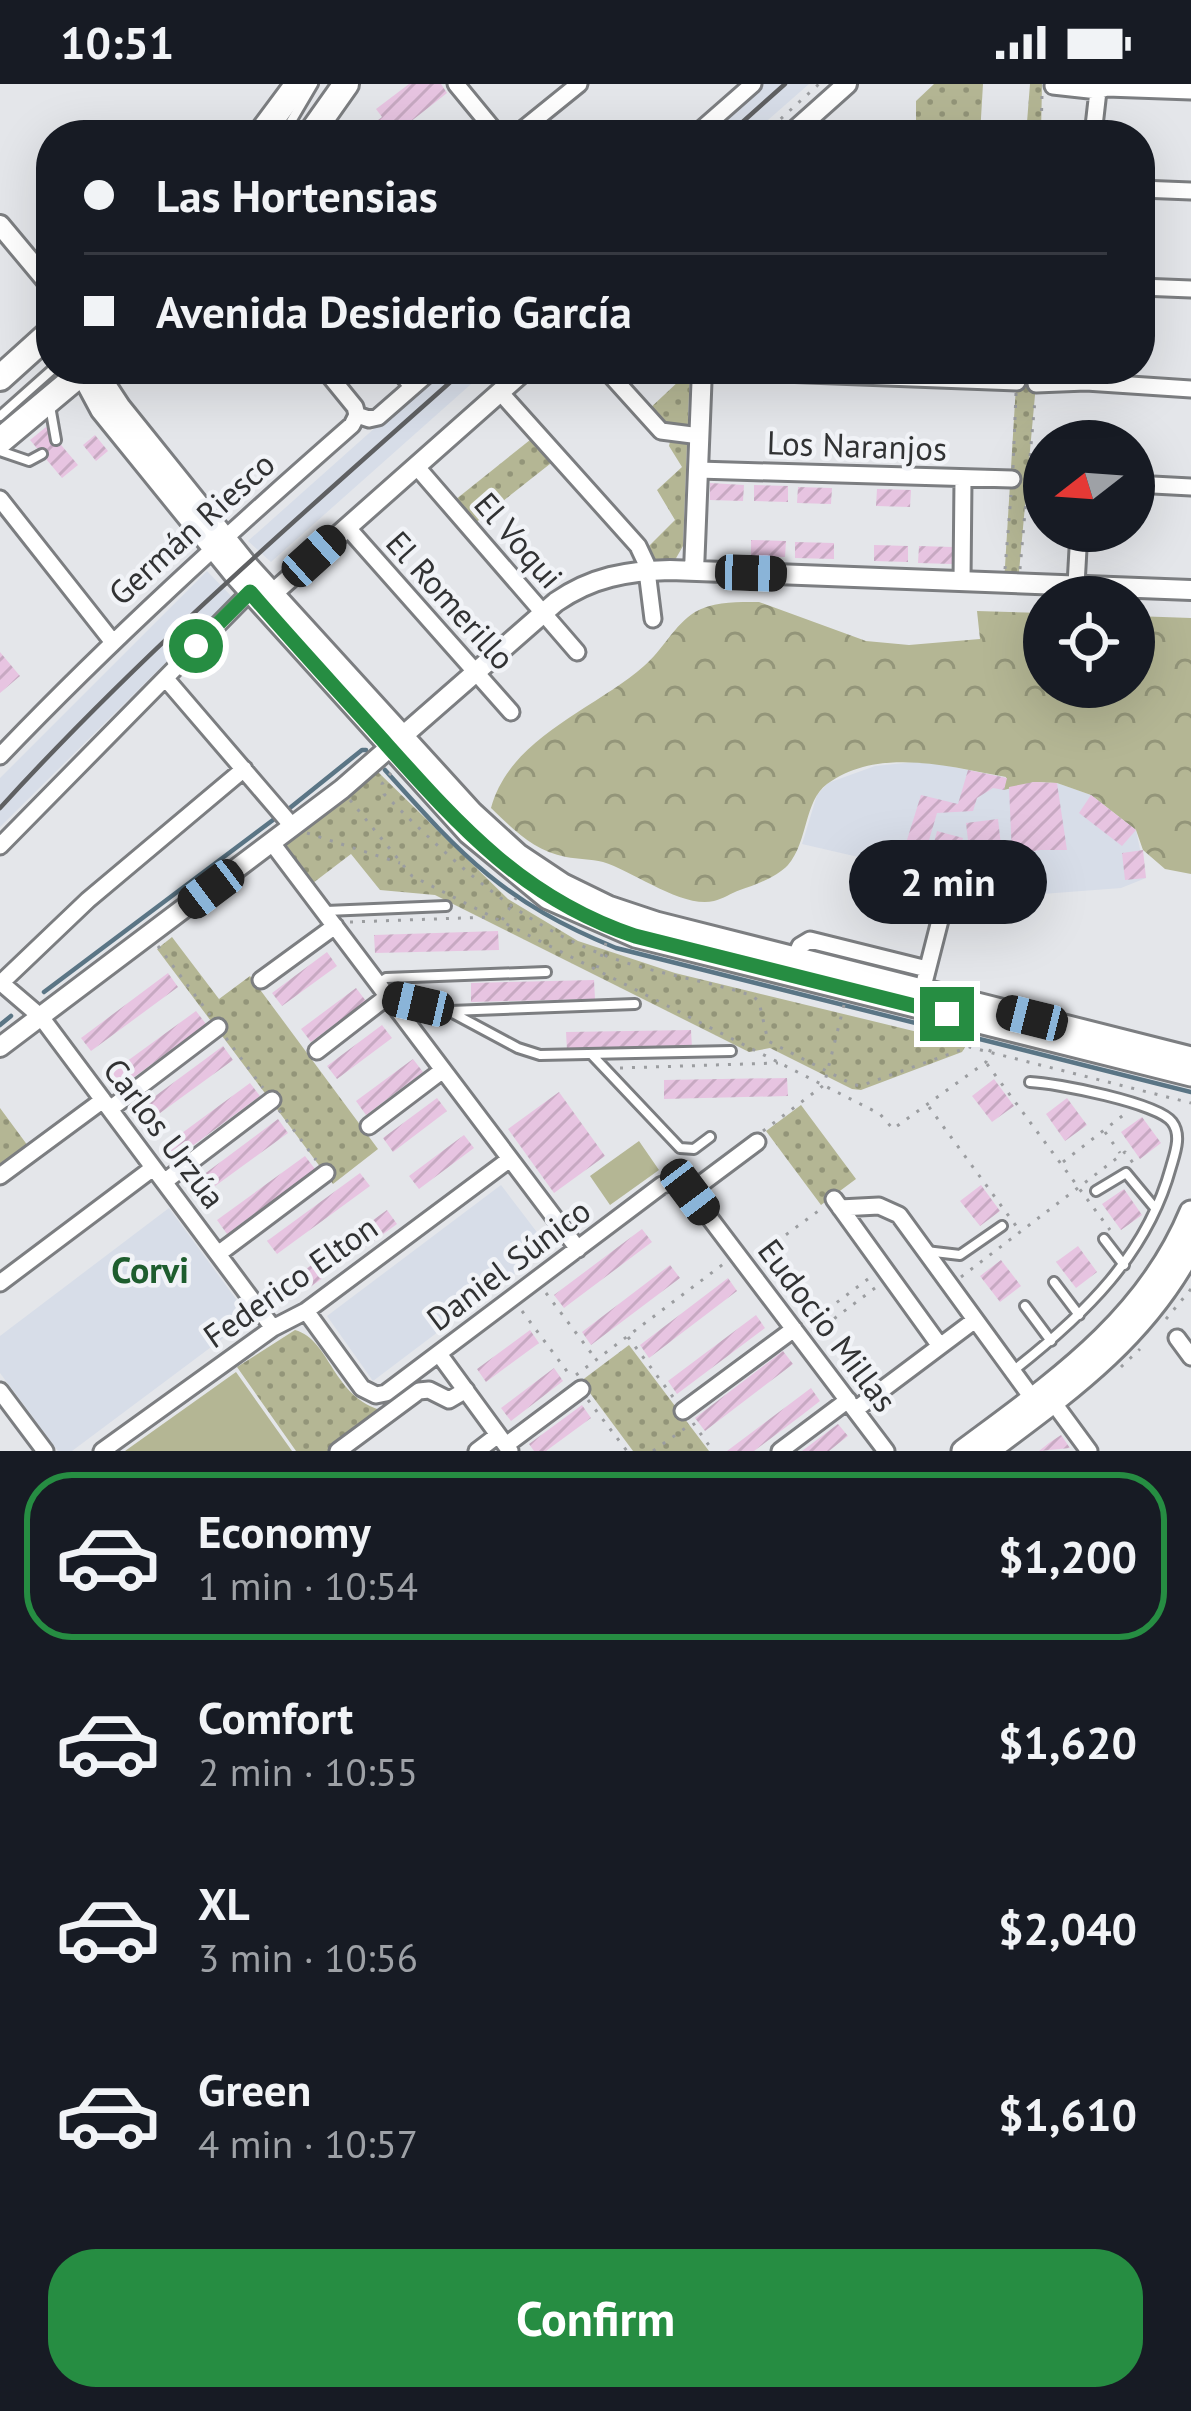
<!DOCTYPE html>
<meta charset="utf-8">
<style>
body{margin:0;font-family:"PT Sans",sans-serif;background:#20242c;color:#f1f3f6;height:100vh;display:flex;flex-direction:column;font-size:45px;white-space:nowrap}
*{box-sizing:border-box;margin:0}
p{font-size:39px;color:#9ea1a6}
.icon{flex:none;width:66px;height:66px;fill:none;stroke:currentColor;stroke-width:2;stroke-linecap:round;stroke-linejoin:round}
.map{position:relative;height:1367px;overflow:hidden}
.side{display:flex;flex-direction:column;background:#171b24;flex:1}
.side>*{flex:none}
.guide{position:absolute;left:36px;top:36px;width:1119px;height:264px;border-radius:48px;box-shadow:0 12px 48px #0002;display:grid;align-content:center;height:264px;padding:0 48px;background:#171b24}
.needle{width:78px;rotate:253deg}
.controls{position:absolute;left:1023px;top:336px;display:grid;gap:24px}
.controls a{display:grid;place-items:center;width:132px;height:132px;border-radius:50%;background:#171b24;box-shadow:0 12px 48px #0002;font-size:60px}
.end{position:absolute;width:54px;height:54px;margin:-27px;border:15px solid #268d42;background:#fff;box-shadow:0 0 0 6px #fff}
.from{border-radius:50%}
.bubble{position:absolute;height:84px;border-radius:42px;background:#171b24;box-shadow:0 12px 48px #0002;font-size:39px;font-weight:600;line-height:84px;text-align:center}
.car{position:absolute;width:36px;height:72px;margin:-36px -18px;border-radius:15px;box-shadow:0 0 9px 3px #0007;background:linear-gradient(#222 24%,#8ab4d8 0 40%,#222 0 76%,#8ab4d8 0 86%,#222 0)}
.guide b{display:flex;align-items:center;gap:42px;height:114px;font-size:45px}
.guide b+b{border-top:3px solid #363941}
.guide i{width:30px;height:30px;background:#f1f3f6}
ul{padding:21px 0 0;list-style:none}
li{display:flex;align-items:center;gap:36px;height:168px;margin:0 24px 18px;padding:0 24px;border:6px solid transparent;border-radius:48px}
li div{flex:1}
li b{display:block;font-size:45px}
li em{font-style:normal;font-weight:600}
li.current{border-color:#268d42}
li>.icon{width:108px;height:108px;stroke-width:1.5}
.action{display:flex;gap:24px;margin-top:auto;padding:24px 48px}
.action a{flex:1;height:138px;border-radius:48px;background:#268d42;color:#fff;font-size:48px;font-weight:600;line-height:138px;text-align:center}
.status{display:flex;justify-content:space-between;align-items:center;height:84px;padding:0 60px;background:#171b24;direction:ltr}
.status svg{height:33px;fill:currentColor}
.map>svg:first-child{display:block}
.built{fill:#d7dde8}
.green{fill:url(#green-dots)}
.forest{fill:url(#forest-crowns)}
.pitch{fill:#b4b694}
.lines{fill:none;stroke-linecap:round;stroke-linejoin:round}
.stream{stroke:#5a7585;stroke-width:4.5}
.building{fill:url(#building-hatch)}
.service-casing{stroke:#7c7e81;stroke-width:14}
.minor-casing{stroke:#7c7e81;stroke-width:21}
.tertiary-casing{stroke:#7c7e81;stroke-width:24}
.secondary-casing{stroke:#7c7e81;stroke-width:27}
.primary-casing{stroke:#7c7e81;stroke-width:30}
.path{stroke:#9b9da0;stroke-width:3;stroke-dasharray:3 9;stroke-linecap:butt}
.service{stroke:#fff;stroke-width:8}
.minor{stroke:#fff;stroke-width:15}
.tertiary{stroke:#fff;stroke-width:18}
.secondary{stroke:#fff;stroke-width:21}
.primary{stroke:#fff;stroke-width:24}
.rail{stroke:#5f6062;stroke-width:4.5}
.route{stroke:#268d42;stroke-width:15}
.labels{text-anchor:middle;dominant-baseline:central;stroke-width:9;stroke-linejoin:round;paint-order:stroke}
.street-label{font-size:33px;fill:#313233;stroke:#f1f3f7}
.neighbourhood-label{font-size:36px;font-weight:bold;fill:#1e5d2e;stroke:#f1f3f7}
</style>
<div class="status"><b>10:51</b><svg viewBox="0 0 49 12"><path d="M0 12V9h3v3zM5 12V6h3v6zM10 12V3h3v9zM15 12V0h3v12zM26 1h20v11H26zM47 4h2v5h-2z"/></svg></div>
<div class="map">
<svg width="1191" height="1367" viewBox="0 0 1191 1367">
<defs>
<pattern id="green-dots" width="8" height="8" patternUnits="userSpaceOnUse" patternTransform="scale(3)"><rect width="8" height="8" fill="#b4b694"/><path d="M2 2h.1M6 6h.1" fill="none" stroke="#939579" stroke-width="1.8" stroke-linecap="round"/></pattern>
<pattern id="forest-crowns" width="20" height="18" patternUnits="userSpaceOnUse" patternTransform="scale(3)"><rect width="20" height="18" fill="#b4b694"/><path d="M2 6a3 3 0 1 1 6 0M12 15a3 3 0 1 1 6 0" fill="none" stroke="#939579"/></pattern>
<pattern id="building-hatch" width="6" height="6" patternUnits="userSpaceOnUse" patternTransform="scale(3)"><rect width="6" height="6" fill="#e7c4e1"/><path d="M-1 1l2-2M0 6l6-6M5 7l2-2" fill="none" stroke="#c7a9c2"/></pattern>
</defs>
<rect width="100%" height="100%" fill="#e4e6ea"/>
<path class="built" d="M764,0H809L751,51H706Z
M441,285H488L271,478L248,457Z
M207,487L232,513L0,743V694Z
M924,677L1007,694L1009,703L1057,699L1091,711L1136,746L1146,794L1121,804L964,816L960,780L935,774L932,790L802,760L817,711L828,699L875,682Z
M501,1101L549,1164L373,1297L327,1232Z
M169,1124L250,1234L72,1367H58L0,1289V1252Z"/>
<path class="green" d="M934,0H983L980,51H916V17Z
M1030,0H1042L1041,51H1026Z
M672,285H690L683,462L675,476L653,477L646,465L675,436L657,406L682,383L669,362L671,353L647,327L680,296Z
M1017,285H1036V300L1018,499H1004Z
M535,352L555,376L465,447L445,424Z
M378,688L508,815L578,857L675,889L967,960L962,968L861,1006L852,1005L770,964L749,968L435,811L380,806L351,770L313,799L286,761Z
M172,853L219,915L250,892L378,1065L333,1100L157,865Z
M801,1021L856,1095L821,1121L766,1047Z
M0,1024L28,1062L0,1083Z
M295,1246C331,1256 332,1314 384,1327L329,1367H296L237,1283Z
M629,1261L709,1367H633L581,1297Z"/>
<path class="forest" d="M759,518L866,557L909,561L980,555L977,527L1044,529V603H1134V532L1191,534V790L1165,785L1143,766L1136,746L1091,711L1057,699L1034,698L1004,706L1006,693C952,683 878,662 827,700C804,717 808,758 788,781C777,793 755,801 740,806C731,809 723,815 714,817C683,825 633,787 603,778C591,775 578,775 566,773C533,766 514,746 491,724C510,653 594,626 644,582C662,567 675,540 695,528C714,517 739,518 759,518Z"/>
<path class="pitch" d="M639,1057L659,1086L610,1121L590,1092Z
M236,1288L292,1367H125Z"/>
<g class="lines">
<path class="stream" d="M385,686C464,774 504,818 616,864L1191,1008
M291,723L362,666H366
M44,908L273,736
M0,941L11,932"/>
</g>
<path class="building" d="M409,0H441L447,9L405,42L412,51H359L382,33L376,25Z
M46,343L78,381L62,394L30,356Z
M95,351L108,367L96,377L83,361Z
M710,399L744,401L743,417L710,416Z
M754,401L788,402V418L754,417Z
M798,403L832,404L831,420L797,419Z
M877,405L911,406L910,423L876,422Z
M751,456L786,457L785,473L751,472Z
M795,458L834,459V475L795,474Z
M874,461L908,462V478L874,477Z
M919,462L953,463L952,480L918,479Z
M0,568L20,592L0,609Z
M968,686L1007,694L1004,706L993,704L977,714L973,727L937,729L927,763L906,759L921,711L958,720Z
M1034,698L1057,699L1067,766H1040L1012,771L1009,703Z
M1091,711L1136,746L1122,762L1079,729Z
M998,735L1002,770L970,774L966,739Z
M937,747L963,754L958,773L932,766Z
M1143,766L1146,794L1125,796L1122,769Z
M1029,775L1032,800L982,806L979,781Z
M498,847L499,866L375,869L374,851Z
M327,868L337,882L282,922L272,909Z
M168,889L178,903L91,967L81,954Z
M594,896L595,915L471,918V899Z
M356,904L366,917L311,958L301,945Z
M196,927L206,940L118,1005L108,991Z
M382,941L392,954L337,995L327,982Z
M691,946L692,964L567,966L566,948Z
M223,962L233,976L145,1040L135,1027Z
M413,975L423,988L366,1031L356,1017Z
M787,994L788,1012L664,1015V996Z
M994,995L1014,1022L992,1038L972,1012Z
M250,999L260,1012L172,1077L163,1063Z
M559,1008L605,1072L554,1109L508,1045Z
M437,1014L447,1027L393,1068L383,1054Z
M1067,1014L1087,1041L1065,1057L1046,1030Z
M1142,1033L1161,1059L1140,1075L1121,1048Z
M278,1035L288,1049L200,1113L191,1100Z
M464,1051L474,1064L419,1105L409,1092Z
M305,1072L315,1085L227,1150L217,1136Z
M360,1089L370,1102L277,1170L267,1157Z
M981,1101L1000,1127L980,1142L960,1117Z
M1124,1105L1142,1131L1121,1146L1102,1120Z
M387,1126L397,1140L309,1204L299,1190Z
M642,1145L652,1158L564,1224L554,1211Z
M1078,1162L1097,1188L1076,1204L1056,1178Z
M1001,1176L1021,1202L1000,1218L980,1192Z
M670,1181L680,1194L591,1261L582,1248Z
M728,1194L737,1207L649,1274L640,1261Z
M756,1231L765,1244L677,1310L668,1297Z
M530,1246L539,1259L486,1298L477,1285Z
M783,1267L793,1280L705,1347L695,1334Z
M554,1284L563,1297L511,1337L501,1324Z
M811,1304L820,1317L802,1331L754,1367H727Z
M582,1321L591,1334L546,1367H534L529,1360Z
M838,1340L848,1352L839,1359L829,1367H802Z
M1061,1351L1070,1364L1039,1367L1049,1359Z"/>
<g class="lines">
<g class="service-casing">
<path id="service" d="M283,51L313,0
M393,285L409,304
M50,322L56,356
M0,332L53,285
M0,367L29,377L42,370
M326,827L446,822
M380,898L386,894L546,888
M390,913L449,927L518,964L540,971L731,967
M450,927L635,920
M593,972L680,1064L694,1065L710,1053
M1096,1107L1126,1089L1155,1124
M1104,1155L1124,1181
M926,1167L960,1171L1002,1142
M1054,1198L1079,1231
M1025,1222L1051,1257
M1014,1286C1084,1231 1147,1171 1171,1083C1175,1069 1182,1051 1172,1038C1158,1019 1056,999 1030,998"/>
</g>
<g class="minor-casing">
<path id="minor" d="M456,0L498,51
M1053,2L1098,7L1107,4L1191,7
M516,51L579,0
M695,51L753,0
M1093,51L1098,7
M1140,105L1191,107
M1140,203L1191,205
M324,285L355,323L357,331
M605,285L661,347L700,352
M702,286L1017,298
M1036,300L1086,298L1191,305
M500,308L638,462L646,479L653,535
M357,331L369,335L378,333L433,285
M416,382L577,568
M698,386L1012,395
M1036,396H1044
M1134,400L1191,403
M0,415L112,557
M347,443L511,628
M962,497L963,396
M1076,501L1079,447
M166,595L293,743
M0,672C112,555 230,448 352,341L357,331
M272,759L578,1165
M0,762L250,508
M792,880L800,862L810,856L927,885
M925,895L948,805
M261,896L335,842
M0,898L41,933L273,1244
M1,899L88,816L244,685
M317,967L388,912
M110,1025L218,943
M369,1042L443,986
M0,1092L103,1016
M164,1098L272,1016
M690,1108L757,1058
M834,1115L940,1262
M840,1124L879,1122L899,1131L1033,1315L1053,1318L1089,1367
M218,1170L326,1089
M0,1199L153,1084
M306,1227L362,1304L376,1311L386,1309L662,1101L676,1097L690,1108L886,1367
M1177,1254L1191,1273
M439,1270L510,1367
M0,1307L45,1367
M855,1326L975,1236
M683,1327L794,1245
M506,1361L581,1305
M102,1367L273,1244L306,1227L510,1075
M338,1367L419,1307L429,1306L449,1316L466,1306
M477,1367L498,1351
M780,1367L848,1316"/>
</g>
<g class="tertiary-casing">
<path id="tertiary" d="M790,51L847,0
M0,141L51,202
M694,487L702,285
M272,510L526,285
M0,963L342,705L556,518C592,493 627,487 670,486L1191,506"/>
</g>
<g class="secondary-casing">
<path id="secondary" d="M80,285L102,326L235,490L469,749L548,814L635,852L1191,991
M94,285L119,323L246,481L472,729L518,771L563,801L608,823L656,839L1191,974
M963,1367C1054,1299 1146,1237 1191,1128
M988,1367C1067,1308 1144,1254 1191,1164"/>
</g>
<g class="primary-casing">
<path id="primary" d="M260,51L298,0
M310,51L346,0
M0,294L51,248
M0,357L86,285"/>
</g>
<path class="path" d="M763,51L819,0
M1041,51L1042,11
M1013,384L1016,309
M1029,384L1035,316
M1005,485L1011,411
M1020,485L1027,405
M391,689L382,700L384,710C454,779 522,844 618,876C662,891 709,897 753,912L759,918L768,957L852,1000L860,1002L969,963L1191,1019
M350,716L412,792L880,1030L893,1045L986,978L992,961
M307,749L400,779
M502,836L516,814
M350,838L491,833
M158,862L210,931
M597,884L606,859
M226,954L263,1004
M987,980L1110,1146
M620,984L778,979
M929,1023L1019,1146
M279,1026L316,1076
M763,1047L824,1001L844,921
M1105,1048L1120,1069
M1063,1078L1126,1029
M757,1172L821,1125
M961,1193L1125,1068L1136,1083
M546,1209L595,1274
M522,1227L572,1294
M1166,1235L1191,1205
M808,1240L872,1192
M815,1249L879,1201
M628,1253L676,1317
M1121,1283L1140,1265
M576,1291L726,1178
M588,1316L627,1367
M693,1339L713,1367
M653,1367L691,1340"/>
<use href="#service" class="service"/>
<use href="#minor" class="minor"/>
<use href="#tertiary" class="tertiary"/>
<use href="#secondary" class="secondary"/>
<use href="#primary" class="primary"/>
<path class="rail" d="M728,51L785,0
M0,724C144,566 306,427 465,285"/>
</g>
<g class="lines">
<path class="route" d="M196,562L250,508C292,557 336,604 379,652C456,738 521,814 635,852L947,930"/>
</g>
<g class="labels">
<g class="street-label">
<text transform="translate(857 361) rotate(2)">Los Naranjos</text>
<text transform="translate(191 444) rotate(-42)">Germán Riesco</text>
<text transform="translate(519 456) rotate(49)">El Voqui</text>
<text transform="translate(451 516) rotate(48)">El Romerillo</text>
<text transform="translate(165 1049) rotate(53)">Carlos Urzúa</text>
<text transform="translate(508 1180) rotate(-37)">Daniel Súnico</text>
<text transform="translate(290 1197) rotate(-35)">Federico Elton</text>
<text transform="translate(828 1241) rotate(53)">Eudocio Millas</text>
</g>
<g class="neighbourhood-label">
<text x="150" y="1185">Corvi</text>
</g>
</g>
</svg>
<div class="controls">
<a><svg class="needle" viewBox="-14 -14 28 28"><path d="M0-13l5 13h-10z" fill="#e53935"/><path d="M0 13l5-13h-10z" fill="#9ea1a6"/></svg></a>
<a><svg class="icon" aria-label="locate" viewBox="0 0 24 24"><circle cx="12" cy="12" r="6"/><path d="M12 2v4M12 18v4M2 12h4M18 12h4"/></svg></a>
</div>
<i class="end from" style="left:196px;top:562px"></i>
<i class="end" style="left:947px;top:930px"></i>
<div class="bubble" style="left:849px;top:756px;width:198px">2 min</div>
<i class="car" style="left:314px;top:472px;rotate:48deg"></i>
<i class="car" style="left:751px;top:489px;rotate:92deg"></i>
<i class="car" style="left:211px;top:805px;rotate:233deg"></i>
<i class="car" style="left:418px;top:920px;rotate:283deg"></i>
<i class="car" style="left:1032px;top:934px;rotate:284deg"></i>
<i class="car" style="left:690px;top:1108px;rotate:143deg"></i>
<div class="guide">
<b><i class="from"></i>Las Hortensias</b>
<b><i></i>Avenida Desiderio García</b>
</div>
</div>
<section class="side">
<ul>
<li class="current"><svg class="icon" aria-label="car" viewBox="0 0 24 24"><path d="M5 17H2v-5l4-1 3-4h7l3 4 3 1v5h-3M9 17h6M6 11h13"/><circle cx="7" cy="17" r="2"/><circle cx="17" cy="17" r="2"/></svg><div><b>Economy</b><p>1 min · 10:54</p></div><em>$1,200</em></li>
<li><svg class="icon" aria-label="car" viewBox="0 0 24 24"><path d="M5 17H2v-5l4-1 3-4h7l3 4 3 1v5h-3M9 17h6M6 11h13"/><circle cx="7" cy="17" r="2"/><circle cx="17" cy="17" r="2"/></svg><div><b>Comfort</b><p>2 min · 10:55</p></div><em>$1,620</em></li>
<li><svg class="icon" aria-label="car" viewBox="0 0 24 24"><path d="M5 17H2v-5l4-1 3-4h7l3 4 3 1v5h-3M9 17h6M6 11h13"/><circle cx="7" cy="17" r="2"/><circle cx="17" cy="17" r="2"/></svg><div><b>XL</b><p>3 min · 10:56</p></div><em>$2,040</em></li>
<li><svg class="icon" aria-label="car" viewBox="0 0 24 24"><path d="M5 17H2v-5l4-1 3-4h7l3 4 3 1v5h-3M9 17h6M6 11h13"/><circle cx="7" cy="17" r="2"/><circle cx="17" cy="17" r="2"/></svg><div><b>Green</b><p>4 min · 10:57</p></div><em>$1,610</em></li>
</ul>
<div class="action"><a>Confirm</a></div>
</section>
